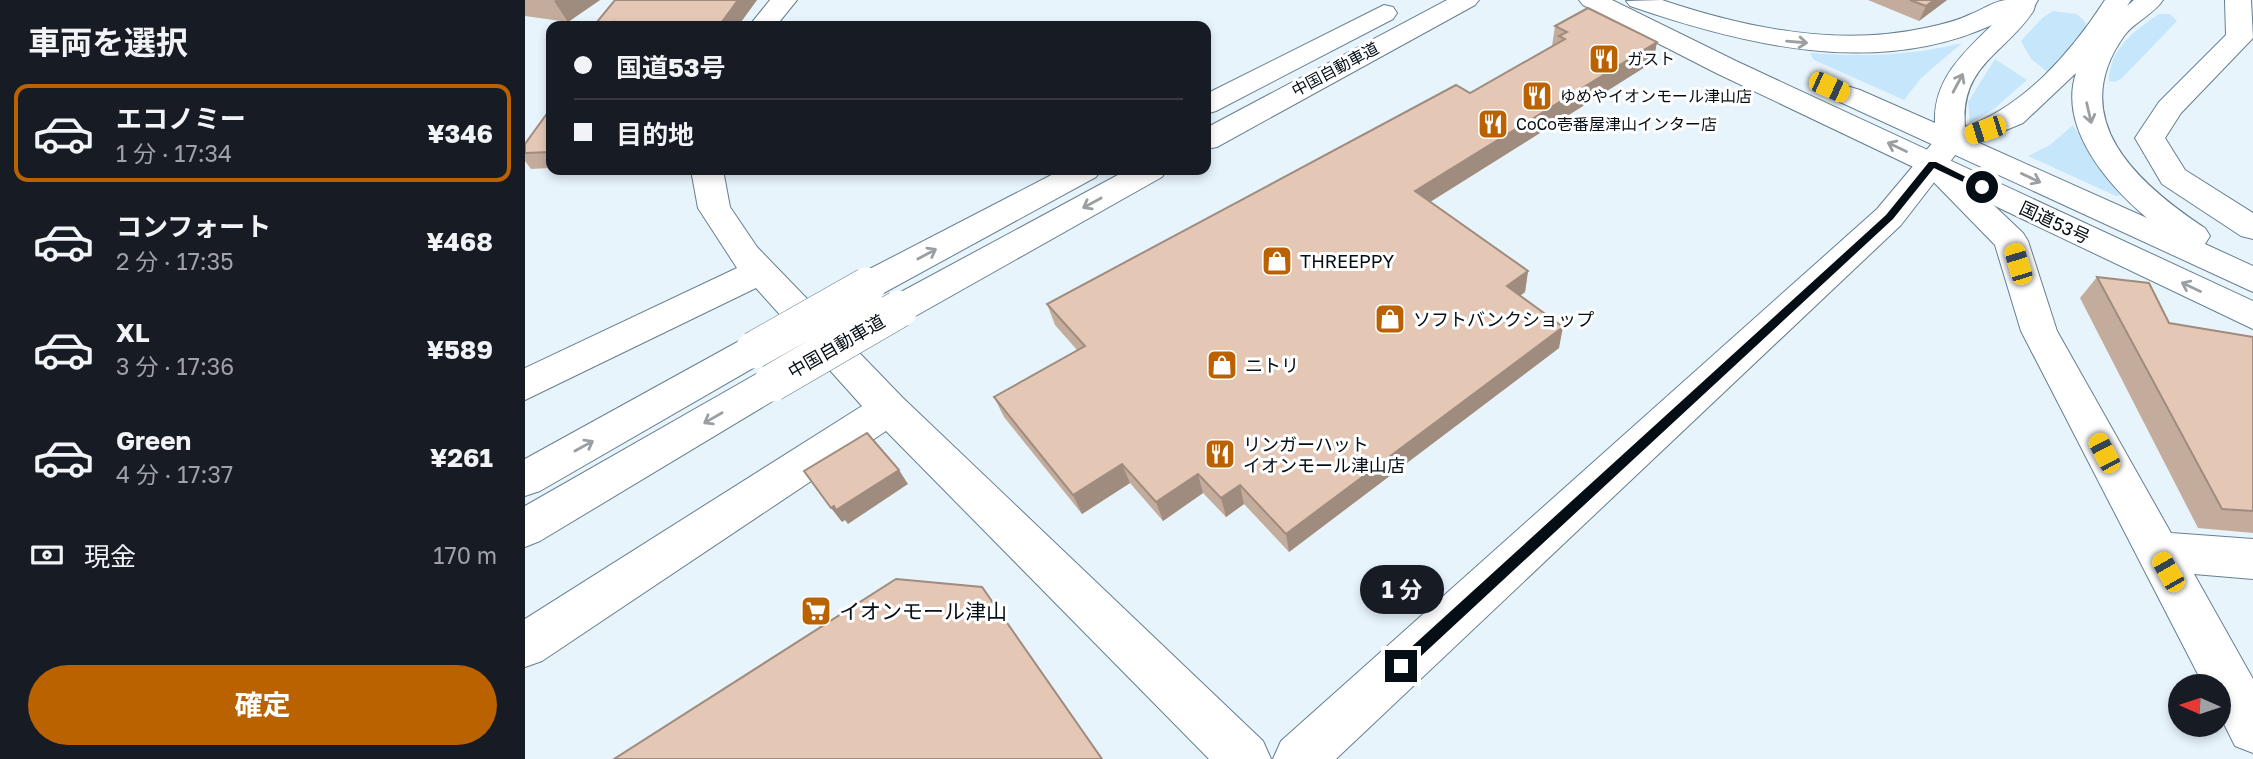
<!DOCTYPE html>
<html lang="ja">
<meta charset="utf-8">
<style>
body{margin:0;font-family:"Golos Text","Noto Sans JP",sans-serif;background:#20242c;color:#f1f3f6;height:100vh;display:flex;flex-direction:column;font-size:26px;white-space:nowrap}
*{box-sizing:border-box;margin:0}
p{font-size:23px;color:#9ea1a6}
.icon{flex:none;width:38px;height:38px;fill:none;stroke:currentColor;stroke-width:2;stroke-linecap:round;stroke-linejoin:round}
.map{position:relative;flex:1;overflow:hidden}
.details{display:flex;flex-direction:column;background:#171b24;width:525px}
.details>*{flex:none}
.banner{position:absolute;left:21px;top:21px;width:665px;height:154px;border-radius:14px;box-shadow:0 4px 10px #0003;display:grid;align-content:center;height:154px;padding:0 28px;background:#171b24}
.needle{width:46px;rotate:273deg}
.buttons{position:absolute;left:1643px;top:674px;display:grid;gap:14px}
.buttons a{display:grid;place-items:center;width:63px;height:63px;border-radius:50%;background:#171b24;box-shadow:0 4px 10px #0003;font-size:35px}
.end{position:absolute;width:32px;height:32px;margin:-16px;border:9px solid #050e15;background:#fff;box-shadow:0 0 0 4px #fff}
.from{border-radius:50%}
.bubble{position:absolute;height:49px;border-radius:24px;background:#171b24;box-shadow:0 4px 10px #0003;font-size:23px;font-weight:700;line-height:49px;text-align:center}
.car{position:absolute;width:21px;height:42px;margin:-21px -10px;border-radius:9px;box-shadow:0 0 5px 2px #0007;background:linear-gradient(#f5c518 24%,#345 0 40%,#f5c518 0 76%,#345 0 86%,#f5c518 0)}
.banner b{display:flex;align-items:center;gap:24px;height:66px;font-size:26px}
.banner b+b{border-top:2px solid #363941}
.banner i{width:18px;height:18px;background:#f1f3f6}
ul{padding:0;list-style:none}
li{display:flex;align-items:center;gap:21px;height:98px;margin:0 14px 10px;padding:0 14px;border:4px solid transparent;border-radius:14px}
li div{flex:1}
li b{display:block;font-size:26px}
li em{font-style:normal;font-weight:700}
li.current{border-color:#bb6200}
li>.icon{width:63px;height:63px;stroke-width:1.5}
h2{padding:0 28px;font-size:32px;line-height:84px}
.pay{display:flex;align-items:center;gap:18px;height:77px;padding:0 28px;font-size:26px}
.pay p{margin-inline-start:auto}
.primary-button{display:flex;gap:14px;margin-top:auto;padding:14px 28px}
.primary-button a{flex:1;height:80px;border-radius:42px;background:#bb6200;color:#fff;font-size:28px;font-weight:700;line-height:80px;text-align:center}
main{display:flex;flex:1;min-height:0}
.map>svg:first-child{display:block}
.green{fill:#c6e6fc}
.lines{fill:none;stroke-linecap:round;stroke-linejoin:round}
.street-casing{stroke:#657f91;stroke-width:2}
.secondary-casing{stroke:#657f91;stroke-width:2}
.highway-casing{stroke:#657f91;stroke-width:2}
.street{fill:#fff;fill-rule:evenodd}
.secondary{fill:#fff;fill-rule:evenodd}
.highway{fill:#fff;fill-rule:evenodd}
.highway-bridge-casing{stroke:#657f91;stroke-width:38;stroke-linecap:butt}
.highway-bridge{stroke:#fff;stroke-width:37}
.wall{fill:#c4ac9c}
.shaded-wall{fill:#a08c7f}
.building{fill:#e4c8b5;stroke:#a08c7f;stroke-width:2}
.oneway{stroke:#9b9fa1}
.route{fill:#050e15}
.labels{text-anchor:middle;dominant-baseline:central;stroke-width:6;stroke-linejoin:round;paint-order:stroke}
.far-poi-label{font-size:16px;fill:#050e15;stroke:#fff;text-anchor:start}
.far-street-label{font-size:16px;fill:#050e15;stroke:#fff}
.street-label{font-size:18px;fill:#050e15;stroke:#fff}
.poi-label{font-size:18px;fill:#050e15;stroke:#fff;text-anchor:start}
.near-poi-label{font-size:21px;fill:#050e15;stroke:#fff;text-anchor:start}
</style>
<main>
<section class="details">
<h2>車両を選択</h2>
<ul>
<li class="current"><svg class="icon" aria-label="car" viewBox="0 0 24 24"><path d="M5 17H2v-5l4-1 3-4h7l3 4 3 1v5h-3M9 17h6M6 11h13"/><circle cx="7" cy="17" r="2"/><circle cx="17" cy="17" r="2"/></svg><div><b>エコノミー</b><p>1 分 · 17:34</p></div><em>¥346</em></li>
<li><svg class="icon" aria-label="car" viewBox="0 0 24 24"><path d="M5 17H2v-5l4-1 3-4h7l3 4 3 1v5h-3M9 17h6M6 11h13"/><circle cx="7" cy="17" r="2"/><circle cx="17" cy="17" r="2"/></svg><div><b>コンフォート</b><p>2 分 · 17:35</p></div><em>¥468</em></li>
<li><svg class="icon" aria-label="car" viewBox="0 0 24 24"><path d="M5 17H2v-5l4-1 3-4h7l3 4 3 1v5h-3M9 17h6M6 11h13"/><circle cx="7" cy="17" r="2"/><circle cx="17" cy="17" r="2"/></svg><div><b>XL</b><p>3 分 · 17:36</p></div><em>¥589</em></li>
<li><svg class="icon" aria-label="car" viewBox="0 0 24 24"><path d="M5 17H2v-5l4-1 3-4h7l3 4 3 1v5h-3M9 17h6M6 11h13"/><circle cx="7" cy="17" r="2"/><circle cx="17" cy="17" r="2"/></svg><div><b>Green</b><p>4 分 · 17:37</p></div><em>¥261</em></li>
</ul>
<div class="pay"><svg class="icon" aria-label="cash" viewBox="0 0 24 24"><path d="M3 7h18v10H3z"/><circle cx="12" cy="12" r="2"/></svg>現金<p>170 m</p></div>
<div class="primary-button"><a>確定</a></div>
</section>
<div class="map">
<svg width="1728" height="759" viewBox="0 0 1728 759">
<rect width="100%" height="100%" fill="#e8f4fc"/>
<path class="green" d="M1528,11L1552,14L1561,23L1559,32L1525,74L1506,59L1496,41L1517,18Z
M1634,14H1645L1652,21L1597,78L1590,82L1584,81C1584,49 1610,30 1634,14Z
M1437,43L1396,78L1379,100L1289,60L1285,53C1337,57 1385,56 1437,43Z
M1470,59L1502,80L1470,108L1445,123L1443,102Z
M1548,125L1568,157L1602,194L1591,196L1503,156L1525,145Z"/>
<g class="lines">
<g class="street-casing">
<path id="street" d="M245,0H272L251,26H224Z
M1700,0H1726L1728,38L1656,113L1640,138L1660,170L1728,213V239L1716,236L1637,184L1610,138L1634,102L1701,35Z
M1407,154L1418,157L1498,233L1503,241L1532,331L1646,533L1728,539V579L1669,574L1728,679V753L1710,746L1694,714V686H1679L1496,331L1470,245L1391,164L1396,157Z
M166,170H198L205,207L232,247L378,398L738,741L746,759H684L361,431L17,661L0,667V619L337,406L231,288L0,400V368L212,268L173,208Z"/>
</g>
<g class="secondary-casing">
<path id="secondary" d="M1426,132L1437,134L1441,141L1376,225L811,759H748L756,741L1352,209L1415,134Z"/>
</g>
<g class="highway-casing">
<path id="highway" d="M922,0H954L950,5L692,147L681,149V128Z
M1054,0H1087L1211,61L1728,301V329L1191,73L1058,5Z
M1137,0C1221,28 1311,47 1400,28C1415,25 1432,21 1446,14C1457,10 1469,1 1481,0C1491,0 1502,0 1513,0C1508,7 1511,7 1507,13C1478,55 1435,66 1440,127C1499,107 1547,51 1580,0H1606L1602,6L1609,0H1638C1628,15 1609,22 1599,36C1540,119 1612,183 1680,228L1685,236L1680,244L1728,266V292L1315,102L1310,96L1315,90L1325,87L1335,90L1410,123C1408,80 1438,53 1467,25C1350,78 1219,45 1105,6L1101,1ZM1551,73C1533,128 1583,185 1622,218L1452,142L1498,123Z
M859,5L868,7L872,13L868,19L691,111L681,114V94Z
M536,170H576L571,177L355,295L342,298L329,295L324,286L329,277Z
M602,170H642L637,177L387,318L374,322L361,318L356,309L361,300Z
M229,336L242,340L248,350L242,360L15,491L0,496V459L216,340Z
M247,368L261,373L266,383L261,393L15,541L0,547V506L233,373Z"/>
</g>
<use href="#street" class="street"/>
<use href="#secondary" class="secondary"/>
<use href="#highway" class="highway"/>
<g class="highway-bridge-casing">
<path id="highway-bridge" d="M229,350L342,286
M247,383L374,309"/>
</g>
<use href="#highway-bridge" class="highway-bridge"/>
</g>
<path class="wall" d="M0,0H75L43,22L0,16Z
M90,0H232L213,26H73L71,23Z
M1343,0H1422L1394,21Z
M1030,26L1132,42L1128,62L905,202L1003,271L1000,292L995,296L1034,348L764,552L719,504L701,517L678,493L638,521L605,483L557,514L479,417L469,397L552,350L530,325L522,304L945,93L1027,46Z
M26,108V168L6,169L0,161V144Z
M1572,277L1644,323L1728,337V533L1673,528L1555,298Z"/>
<path class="shaded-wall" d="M31,0H75L43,22L29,1Z
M213,0H232L213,26H194Z
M1409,0H1422L1394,21L1401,6Z
M1132,42L1128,62L889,212L890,191Z
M1003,271L1000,292L979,307L982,286Z
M1038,327L1034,348L764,552L761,534Z
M597,464L605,483L557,514L548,495Z
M374,470L383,484L323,524L320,520L317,522L306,508Z
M673,474L678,493L638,521L631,502Z
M715,485L719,504L701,517L696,498Z"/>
<path class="building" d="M90,0H213L194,26H85L89,22L71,23Z
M1385,0H1409L1401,6Z
M1063,8L1132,42L890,191L1003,271L982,286L1038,327L761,534L715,485L696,498L673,474L631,502L597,464L548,495L469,397L560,346L522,304L931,85L945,93L1040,39L1034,36L1042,32L1030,26Z
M26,108V152L0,153V144Z
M1572,277L1624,283L1644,323L1728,337V511L1697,509Z
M342,433L374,470L311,510L309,506L306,508L279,471Z
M371,579L457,587L577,759H89Z"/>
<defs><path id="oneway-shaft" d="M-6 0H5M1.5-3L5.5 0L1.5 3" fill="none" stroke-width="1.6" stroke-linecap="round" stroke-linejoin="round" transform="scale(1.75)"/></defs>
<g class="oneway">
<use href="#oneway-shaft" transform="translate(1272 42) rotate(5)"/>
<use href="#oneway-shaft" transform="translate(1433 83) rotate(-62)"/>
<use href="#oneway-shaft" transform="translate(1564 113) rotate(77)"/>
<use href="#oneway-shaft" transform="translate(1372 147) rotate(-155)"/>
<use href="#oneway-shaft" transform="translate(1506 178) rotate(25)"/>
<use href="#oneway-shaft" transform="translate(567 203) rotate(151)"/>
<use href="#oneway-shaft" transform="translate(402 254) rotate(-28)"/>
<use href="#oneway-shaft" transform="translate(1666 287) rotate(-155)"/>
<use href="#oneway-shaft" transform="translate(188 418) rotate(150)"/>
<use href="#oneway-shaft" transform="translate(59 446) rotate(-29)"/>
</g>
<path class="route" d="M1404,162H1411L1461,187L1453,189L1409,168L1368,219L881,670H871V661L1361,215Z"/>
<defs>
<g id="restaurant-square" transform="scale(1.575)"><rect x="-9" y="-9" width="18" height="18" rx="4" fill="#bb6200" stroke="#fff"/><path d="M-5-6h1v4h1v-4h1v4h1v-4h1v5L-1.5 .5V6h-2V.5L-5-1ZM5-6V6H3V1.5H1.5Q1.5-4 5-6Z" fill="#fff"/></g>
<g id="shop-square" transform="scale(1.575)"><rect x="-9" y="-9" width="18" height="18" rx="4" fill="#bb6200" stroke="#fff"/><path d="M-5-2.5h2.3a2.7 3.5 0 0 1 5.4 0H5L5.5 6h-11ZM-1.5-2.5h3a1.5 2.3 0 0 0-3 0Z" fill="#fff"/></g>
<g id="supermarket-square" transform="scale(1.575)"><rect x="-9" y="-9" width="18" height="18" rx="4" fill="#bb6200" stroke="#fff"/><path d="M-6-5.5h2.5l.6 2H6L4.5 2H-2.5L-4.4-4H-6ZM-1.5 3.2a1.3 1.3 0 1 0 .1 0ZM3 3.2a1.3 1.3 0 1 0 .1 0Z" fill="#fff"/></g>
</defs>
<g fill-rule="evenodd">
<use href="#restaurant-square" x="1079" y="59"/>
<use href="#restaurant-square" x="1012" y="96"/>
<use href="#restaurant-square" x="968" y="124"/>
<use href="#shop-square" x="752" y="261"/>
<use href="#shop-square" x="865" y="319"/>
<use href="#shop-square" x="697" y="365"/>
<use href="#restaurant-square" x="695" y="454"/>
<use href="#supermarket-square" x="291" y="611"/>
</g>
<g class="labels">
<g class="far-poi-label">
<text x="1102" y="59">ガスト</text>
<text x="1035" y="96">ゆめやイオンモール津山店</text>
<text x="991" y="124">CoCo壱番屋津山インター店</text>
</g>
<g class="far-street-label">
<text transform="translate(810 69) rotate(-28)">中国自動車道</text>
</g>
<g class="street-label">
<text transform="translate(1530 222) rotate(25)">国道53号</text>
<text transform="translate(311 346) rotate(-30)">中国自動車道</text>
</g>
<g class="poi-label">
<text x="775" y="261">THREEPPY</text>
<text x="888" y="319">ソフトバンクショップ</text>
<text x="720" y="365">ニトリ</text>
<text x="718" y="444">リンガーハット<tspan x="718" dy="21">イオンモール津山店</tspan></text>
</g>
<g class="near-poi-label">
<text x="314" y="611">イオンモール津山</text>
</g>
</g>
</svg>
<div class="buttons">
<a><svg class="needle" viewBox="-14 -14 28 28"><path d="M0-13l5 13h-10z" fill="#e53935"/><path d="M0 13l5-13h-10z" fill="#9ea1a6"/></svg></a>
</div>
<i class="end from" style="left:1457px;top:187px"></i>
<i class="end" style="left:876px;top:666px"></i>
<div class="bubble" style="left:835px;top:565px;width:84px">1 分</div>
<i class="car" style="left:1304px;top:87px;rotate:114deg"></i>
<i class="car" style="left:1460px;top:130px;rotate:252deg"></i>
<i class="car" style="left:1493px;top:264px;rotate:343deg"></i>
<i class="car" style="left:1579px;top:453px;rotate:332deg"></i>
<i class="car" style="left:1643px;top:572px;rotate:330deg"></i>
<div class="banner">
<b><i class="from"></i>国道53号</b>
<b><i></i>目的地</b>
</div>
</div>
</main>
